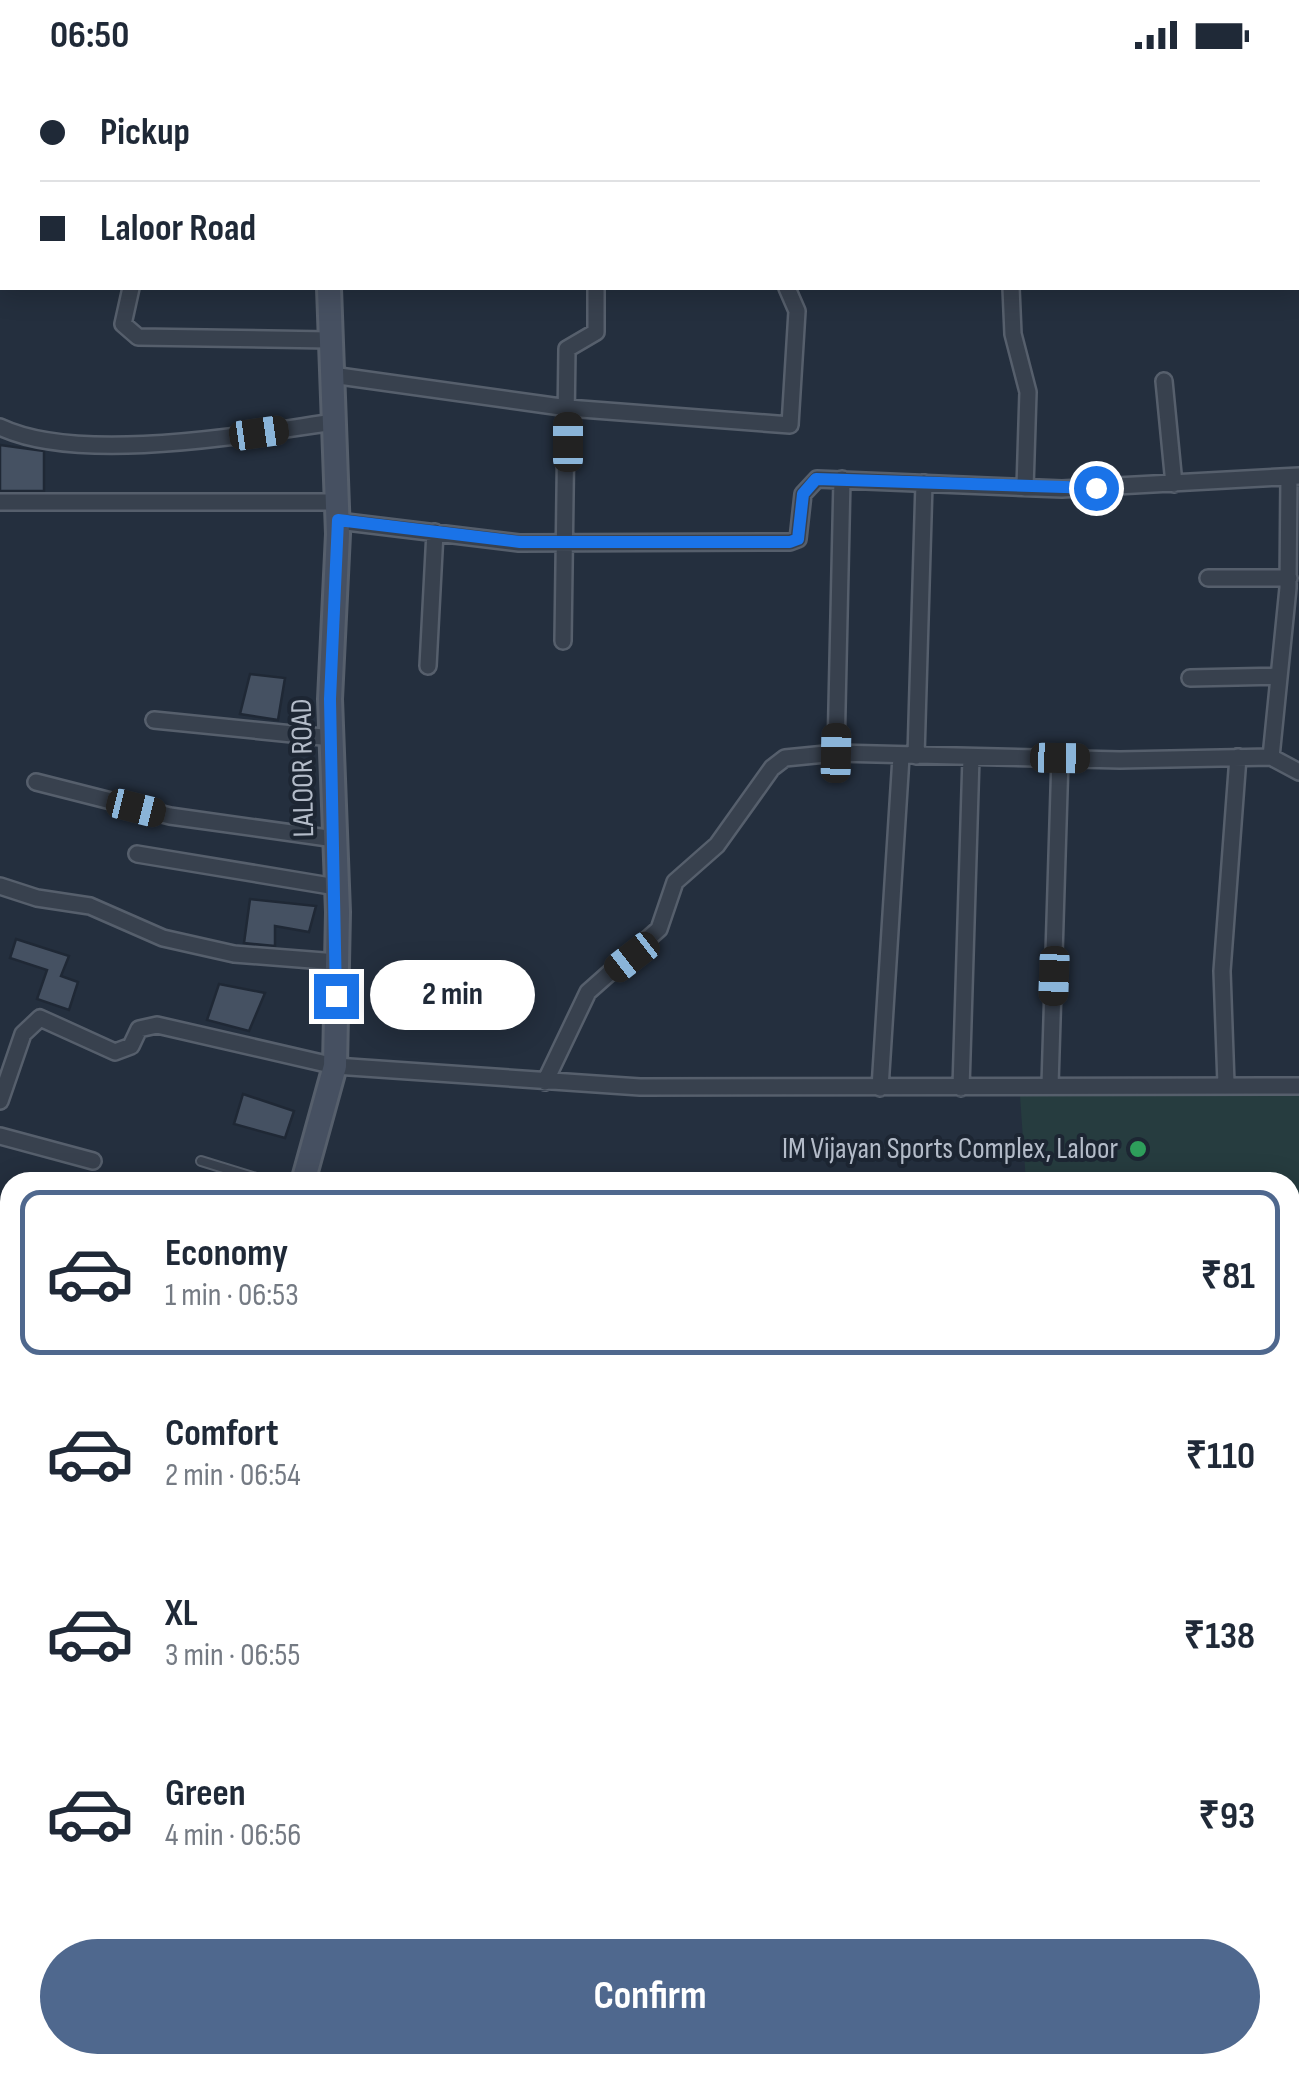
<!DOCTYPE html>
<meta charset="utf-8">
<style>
body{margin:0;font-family:"Sofia Sans Condensed",sans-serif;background:#f2f2f3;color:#1f2937;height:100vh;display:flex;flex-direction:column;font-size:38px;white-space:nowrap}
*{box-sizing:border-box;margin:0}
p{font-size:32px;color:#747a83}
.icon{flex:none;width:55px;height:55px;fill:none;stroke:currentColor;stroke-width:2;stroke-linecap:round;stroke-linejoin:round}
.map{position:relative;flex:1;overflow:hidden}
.sheet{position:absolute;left:0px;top:1102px;width:1300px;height:902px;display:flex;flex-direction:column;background:#fff;border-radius:30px 30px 0 0;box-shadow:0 5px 25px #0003}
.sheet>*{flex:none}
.banner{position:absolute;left:0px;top:0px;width:1300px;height:220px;box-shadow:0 5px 25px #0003;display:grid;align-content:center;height:220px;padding:0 40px;background:#fff}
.end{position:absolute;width:45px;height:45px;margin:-22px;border:12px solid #1a73e8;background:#fff;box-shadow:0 0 0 5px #fff}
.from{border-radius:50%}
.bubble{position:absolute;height:70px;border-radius:35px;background:#fff;box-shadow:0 5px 25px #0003;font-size:32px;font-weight:700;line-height:70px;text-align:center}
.car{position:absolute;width:30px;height:60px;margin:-30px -15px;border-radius:12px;box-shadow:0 0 8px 2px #0007;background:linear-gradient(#222 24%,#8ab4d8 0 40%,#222 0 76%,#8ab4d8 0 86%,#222 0)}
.banner b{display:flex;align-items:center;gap:35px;height:95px;font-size:38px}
.banner b+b{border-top:2px solid #e0e1e3}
.banner i{width:25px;height:25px;background:#1f2937}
ul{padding:18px 0 0;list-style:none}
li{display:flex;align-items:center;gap:30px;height:165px;margin:0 20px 15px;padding:0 20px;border:5px solid transparent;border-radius:20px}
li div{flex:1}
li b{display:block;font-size:38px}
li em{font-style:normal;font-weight:700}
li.active{border-color:#4f688e}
li>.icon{width:90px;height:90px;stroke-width:1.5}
.action{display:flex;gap:20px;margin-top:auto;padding:20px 40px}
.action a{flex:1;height:115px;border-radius:60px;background:#4f688e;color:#fff;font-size:40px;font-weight:700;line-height:115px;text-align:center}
.status{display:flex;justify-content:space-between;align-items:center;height:70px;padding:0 50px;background:#fff;direction:ltr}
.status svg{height:28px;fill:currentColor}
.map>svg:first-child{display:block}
.green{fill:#263c3f}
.building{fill:#455162;stroke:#1f2835;stroke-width:2.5}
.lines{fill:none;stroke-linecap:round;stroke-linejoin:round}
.lane-casing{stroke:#565f6c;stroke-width:12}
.street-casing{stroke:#565f6c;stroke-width:20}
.secondary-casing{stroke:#565f6c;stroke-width:28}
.primary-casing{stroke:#414a57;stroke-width:30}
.lane{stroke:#38414e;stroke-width:8}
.street{stroke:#38414e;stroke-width:15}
.secondary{stroke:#465061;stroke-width:22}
.primary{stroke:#56606e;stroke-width:25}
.route{stroke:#1a73e8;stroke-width:12}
.leisure-dot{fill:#2e9e5b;stroke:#1d2633;stroke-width:4}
.labels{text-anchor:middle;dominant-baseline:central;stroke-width:8;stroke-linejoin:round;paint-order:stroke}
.street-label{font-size:30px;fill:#b4bcc9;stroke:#1d2633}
.poi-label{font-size:30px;fill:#b4bcc9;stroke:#1d2633;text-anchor:end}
</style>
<div class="status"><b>06:50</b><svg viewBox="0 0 49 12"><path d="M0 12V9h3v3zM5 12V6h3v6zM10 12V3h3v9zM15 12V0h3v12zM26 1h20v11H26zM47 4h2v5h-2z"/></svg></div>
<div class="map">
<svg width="1299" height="2003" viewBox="0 0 1299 2003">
<rect width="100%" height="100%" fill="#242f3e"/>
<path class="green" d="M1257,1022L1299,1026V1242L1290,1243V1112H1026L1020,1026Z"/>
<path class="building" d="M0,375L44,381V421H0Z
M250,604L285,608L278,650L240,644Z
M250,829L316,836L309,862L275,856V876L244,873Z
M16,869L69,886L61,906L78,912L69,940L37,929L47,900L10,888Z
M219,914L265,923L249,961L207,950Z
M243,1024L294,1041L285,1068L234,1054Z"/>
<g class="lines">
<g class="lane-casing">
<path id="lane" d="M201,1091L269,1112
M32,1995L33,2003"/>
</g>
<g class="street-casing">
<path id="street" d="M175,2V0
M600,2V0
M798,2V0
M1042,2V0
M131,218L123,254L138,267L329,270
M1011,218L1013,264L1028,322L1025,418
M332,305L568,338L790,355L797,241L787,218
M1164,311L1174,414
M0,357C80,395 248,364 335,352
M0,432H337
M338,451L519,473L790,472L798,469L803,424L817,409L1062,419L1299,406
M1208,508H1289
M563,571L567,279L596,262V218
M428,596L435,462
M1190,608L1279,606
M154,650L332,668
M836,683L842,409
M916,686L924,413
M1271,687L1288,518L1289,407
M36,712L170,746L335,769
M137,784L336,817
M0,816L37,828L90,836L163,868L234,884L337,892
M545,1012L588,922L659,859L675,812L717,775L772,698L785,688L836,683L1120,690L1271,687L1299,702
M1226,1014L1222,901L1238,687
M1050,1015L1060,688
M880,1018L901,687
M961,1018L971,687
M0,1031L23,964L40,948L115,982L131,976L139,959L157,955L335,996L640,1017L1299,1016
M0,1066L93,1091
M0,1244L10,1246
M0,1403L10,1402
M0,1623L10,1621
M0,1715L10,1714
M442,1995V2003
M549,1995L550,2003
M811,1995L812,2003
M1250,1995L1251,2003"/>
</g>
<g class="secondary-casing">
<path id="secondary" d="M874,0L886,2
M340,2L341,0
M1298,52H1299
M303,1112L335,996L338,842L330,629L338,464L329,218
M269,1995V2003"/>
</g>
<g class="primary-casing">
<path id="primary" d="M1290,1870H1299
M722,2003L752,1995"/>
</g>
<use href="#lane" class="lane"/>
<use href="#street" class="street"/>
<use href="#secondary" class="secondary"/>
<use href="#primary" class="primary"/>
</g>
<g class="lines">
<path class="route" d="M336,926L330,629L338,450L520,472H790L798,469L803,424L816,409L1096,418"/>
</g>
<circle class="leisure-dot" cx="1138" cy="1079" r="10"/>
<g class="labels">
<g class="street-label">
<text transform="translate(303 698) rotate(-91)">LALOOR ROAD</text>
</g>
<g class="poi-label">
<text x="1118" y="1079">IM Vijayan Sports Complex, Laloor</text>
</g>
</g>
</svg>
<i class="end from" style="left:1096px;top:418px"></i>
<i class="end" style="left:336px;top:926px"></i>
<div class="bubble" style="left:370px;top:890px;width:165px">2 min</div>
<i class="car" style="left:259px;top:363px;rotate:82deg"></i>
<i class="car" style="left:568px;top:372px;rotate:0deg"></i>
<i class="car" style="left:836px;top:683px;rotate:1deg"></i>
<i class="car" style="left:1060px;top:688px;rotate:91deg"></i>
<i class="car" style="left:136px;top:738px;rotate:104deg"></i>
<i class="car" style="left:632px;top:887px;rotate:232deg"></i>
<i class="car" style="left:1054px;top:906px;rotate:182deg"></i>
<div class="banner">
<b><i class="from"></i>Pickup</b>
<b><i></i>Laloor Road</b>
</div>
<section class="sheet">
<ul>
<li class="active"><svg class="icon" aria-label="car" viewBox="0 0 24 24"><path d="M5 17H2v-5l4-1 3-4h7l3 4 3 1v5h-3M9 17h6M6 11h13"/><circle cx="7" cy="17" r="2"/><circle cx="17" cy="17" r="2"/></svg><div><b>Economy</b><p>1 min · 06:53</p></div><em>₹81</em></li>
<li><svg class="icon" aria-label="car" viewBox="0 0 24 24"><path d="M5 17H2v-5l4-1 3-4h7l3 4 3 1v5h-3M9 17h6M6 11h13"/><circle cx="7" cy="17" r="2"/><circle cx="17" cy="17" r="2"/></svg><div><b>Comfort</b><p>2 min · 06:54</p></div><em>₹110</em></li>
<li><svg class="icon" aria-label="car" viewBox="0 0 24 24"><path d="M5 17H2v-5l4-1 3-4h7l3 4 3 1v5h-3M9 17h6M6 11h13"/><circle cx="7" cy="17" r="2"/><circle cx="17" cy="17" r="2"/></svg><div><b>XL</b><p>3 min · 06:55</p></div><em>₹138</em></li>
<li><svg class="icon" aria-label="car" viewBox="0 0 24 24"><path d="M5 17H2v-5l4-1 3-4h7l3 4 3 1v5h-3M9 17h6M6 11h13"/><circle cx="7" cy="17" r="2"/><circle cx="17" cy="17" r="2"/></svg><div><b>Green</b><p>4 min · 06:56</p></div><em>₹93</em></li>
</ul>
<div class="action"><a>Confirm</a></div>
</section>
</div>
